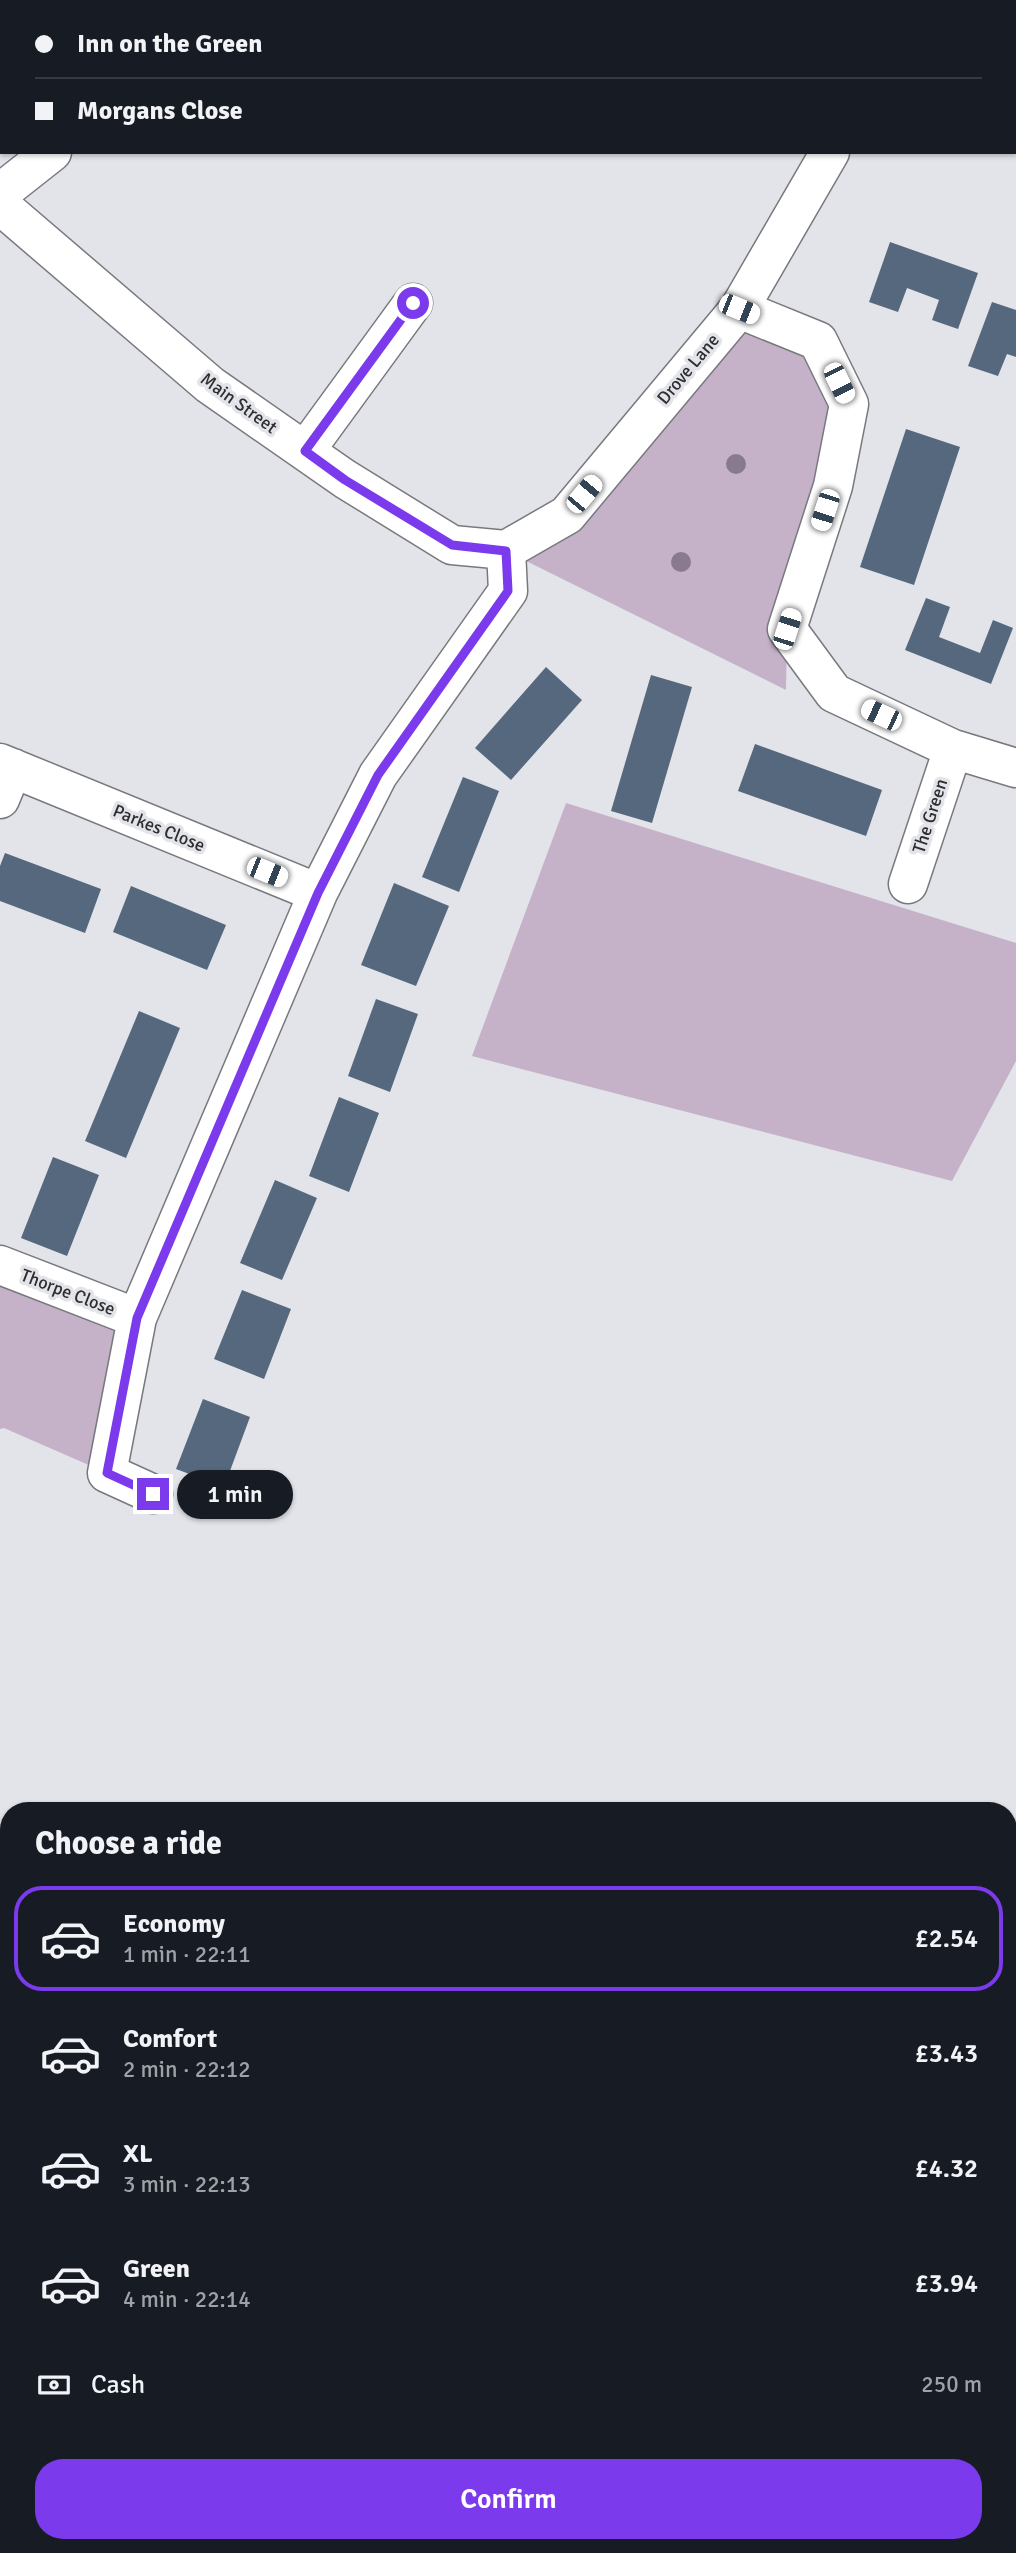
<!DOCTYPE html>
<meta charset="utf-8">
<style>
body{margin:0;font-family:Signika,sans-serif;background:#242831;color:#f1f3f6;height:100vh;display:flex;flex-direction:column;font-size:26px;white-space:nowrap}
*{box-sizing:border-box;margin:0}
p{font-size:23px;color:#9ea1a6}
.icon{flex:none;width:38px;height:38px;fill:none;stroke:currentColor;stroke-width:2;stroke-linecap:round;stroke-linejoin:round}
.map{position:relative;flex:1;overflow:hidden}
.side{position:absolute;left:0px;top:1802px;width:1017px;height:751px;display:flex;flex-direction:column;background:#171b24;border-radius:28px 28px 0 0;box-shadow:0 2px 5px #0004}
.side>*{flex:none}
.banner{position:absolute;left:0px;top:0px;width:1017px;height:154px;box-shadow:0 2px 5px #0004;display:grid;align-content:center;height:154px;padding:0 35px;background:#171b24}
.end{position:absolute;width:32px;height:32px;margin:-16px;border:9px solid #7c3aed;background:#fff;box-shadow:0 0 0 4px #fff}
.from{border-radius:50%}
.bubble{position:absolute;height:49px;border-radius:24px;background:#171b24;box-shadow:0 2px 5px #0004;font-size:23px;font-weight:600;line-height:49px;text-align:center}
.car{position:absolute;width:21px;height:42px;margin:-21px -10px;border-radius:9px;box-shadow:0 0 5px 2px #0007;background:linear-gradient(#fff 24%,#345 0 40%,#fff 0 76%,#345 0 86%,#fff 0)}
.banner b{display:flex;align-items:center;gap:24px;height:66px;font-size:26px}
.banner b+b{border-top:2px solid #363941}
.banner i{width:18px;height:18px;background:#f1f3f6}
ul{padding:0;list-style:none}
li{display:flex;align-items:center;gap:21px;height:105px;margin:0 14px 10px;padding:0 21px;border:4px solid transparent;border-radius:28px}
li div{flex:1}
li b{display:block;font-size:26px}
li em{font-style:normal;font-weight:600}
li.selected{border-color:#7c3aed}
li>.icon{width:63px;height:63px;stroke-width:1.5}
h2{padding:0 35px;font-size:32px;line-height:84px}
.pay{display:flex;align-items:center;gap:18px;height:77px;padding:0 35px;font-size:26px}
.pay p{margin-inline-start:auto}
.button{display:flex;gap:14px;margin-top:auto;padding:14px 35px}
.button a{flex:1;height:80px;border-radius:28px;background:#7c3aed;color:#fff;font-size:28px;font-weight:600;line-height:80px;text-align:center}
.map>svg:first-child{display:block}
.green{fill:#c5b2c8}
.building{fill:#55687e}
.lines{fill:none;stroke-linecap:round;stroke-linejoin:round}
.minor-casing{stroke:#78797e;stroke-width:41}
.minor{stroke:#fff;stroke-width:38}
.tree{fill:#8a7a8f}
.route{stroke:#7c3aed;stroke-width:9}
.labels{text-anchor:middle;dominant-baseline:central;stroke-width:7;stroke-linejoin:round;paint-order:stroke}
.street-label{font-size:18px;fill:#2e2e30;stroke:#e3e4e9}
</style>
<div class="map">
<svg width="1016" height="2553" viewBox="0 0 1016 2553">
<rect width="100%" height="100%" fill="#e3e4e9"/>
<path class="green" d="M739,309L818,341L849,404L787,629L786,690L506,551Z
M566,803L1016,943V1061L952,1181L472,1056Z
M0,1265L137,1318L107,1473L4,1428L0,1429Z
M0,2465L9,2469V2544L155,2545L172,2553H0Z"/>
<path class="building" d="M890,242L978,273L958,329L932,320L939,300L907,288L898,312L869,302Z
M992,302L1016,310V357L1007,354L998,376L968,366Z
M906,429L960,447L914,585L860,567Z
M926,598L950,607L939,637L980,653L993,620L1013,628L991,684L905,650Z
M546,667L582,700L511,780L475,748Z
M651,675L692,687L652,823L611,811Z
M755,744L882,790L866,836L738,791Z
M463,777L499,791L459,892L422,877Z
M5,853L101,889L85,933L0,901V866Z
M394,883L449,906L416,986L361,965Z
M131,886L226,925L207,970L113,932Z
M376,999L418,1014L390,1092L348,1076Z
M139,1011L180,1028L126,1158L85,1141Z
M339,1097L379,1113L349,1192L309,1176Z
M53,1157L99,1175L67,1256L21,1238Z
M275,1180L317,1198L282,1280L240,1263Z
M242,1290L291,1309L264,1379L214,1359Z
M203,1399L250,1417L224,1487L176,1469Z"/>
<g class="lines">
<g class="minor-casing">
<path id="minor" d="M376,2L378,0
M917,2L918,0
M0,193L52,152
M0,205L210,385L345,479L452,545L506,550
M739,309L818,341L849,404L833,486L787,629L834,693L953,749L1016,768
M305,451L413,303
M506,550L567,515L739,309L830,152
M0,763L318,893
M0,799L13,768
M908,884L953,749
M0,1265L137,1318
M153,1494L107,1473L137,1318L318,893L378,775L508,591L506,550"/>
</g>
<use href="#minor" class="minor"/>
</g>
<g class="tree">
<circle cx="736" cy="464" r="10"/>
<circle cx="681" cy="562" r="10"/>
</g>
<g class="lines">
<path class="route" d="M153,1494L107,1473L137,1318L318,893L378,775L508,591L506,551L452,545L345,480L305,451L413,303"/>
</g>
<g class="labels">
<g class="street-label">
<text transform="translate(688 369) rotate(-50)">Drove Lane</text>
<text transform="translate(239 403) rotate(36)">Main Street</text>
<text transform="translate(930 816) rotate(-72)">The Green</text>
<text transform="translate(159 828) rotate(22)">Parkes Close</text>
<text transform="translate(68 1292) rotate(21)">Thorpe Close</text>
</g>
</g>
</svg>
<i class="end from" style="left:413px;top:303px"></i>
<i class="end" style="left:153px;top:1494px"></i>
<div class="bubble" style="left:177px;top:1470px;width:116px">1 min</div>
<i class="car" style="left:739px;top:309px;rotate:112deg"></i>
<i class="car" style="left:839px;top:383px;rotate:154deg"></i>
<i class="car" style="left:584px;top:494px;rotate:40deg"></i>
<i class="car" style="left:825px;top:510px;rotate:198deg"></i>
<i class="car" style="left:787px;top:629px;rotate:18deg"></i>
<i class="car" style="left:881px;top:715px;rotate:295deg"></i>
<i class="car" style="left:267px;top:872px;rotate:112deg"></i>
<div class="banner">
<b><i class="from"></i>Inn on the Green</b>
<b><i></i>Morgans Close</b>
</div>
<section class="side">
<h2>Choose a ride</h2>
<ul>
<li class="selected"><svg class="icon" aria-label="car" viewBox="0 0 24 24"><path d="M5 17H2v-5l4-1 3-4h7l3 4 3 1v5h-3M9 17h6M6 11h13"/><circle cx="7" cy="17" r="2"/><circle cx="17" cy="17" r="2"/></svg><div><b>Economy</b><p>1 min · 22:11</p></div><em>£2.54</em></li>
<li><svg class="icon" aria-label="car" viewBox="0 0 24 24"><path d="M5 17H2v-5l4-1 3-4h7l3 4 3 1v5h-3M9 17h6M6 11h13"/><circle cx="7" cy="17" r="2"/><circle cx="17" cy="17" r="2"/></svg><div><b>Comfort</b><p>2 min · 22:12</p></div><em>£3.43</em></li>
<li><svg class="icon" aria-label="car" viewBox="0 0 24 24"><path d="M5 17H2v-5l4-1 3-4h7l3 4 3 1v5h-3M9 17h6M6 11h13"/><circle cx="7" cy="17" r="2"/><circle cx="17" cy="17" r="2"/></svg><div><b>XL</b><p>3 min · 22:13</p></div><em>£4.32</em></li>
<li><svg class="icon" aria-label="car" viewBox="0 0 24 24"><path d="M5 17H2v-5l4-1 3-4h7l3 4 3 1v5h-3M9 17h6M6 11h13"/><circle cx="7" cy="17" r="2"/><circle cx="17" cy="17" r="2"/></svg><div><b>Green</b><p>4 min · 22:14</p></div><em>£3.94</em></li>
</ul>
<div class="pay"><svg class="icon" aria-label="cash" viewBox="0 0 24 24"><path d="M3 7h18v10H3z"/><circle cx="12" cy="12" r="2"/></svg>Cash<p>250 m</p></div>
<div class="button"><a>Confirm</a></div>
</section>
</div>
